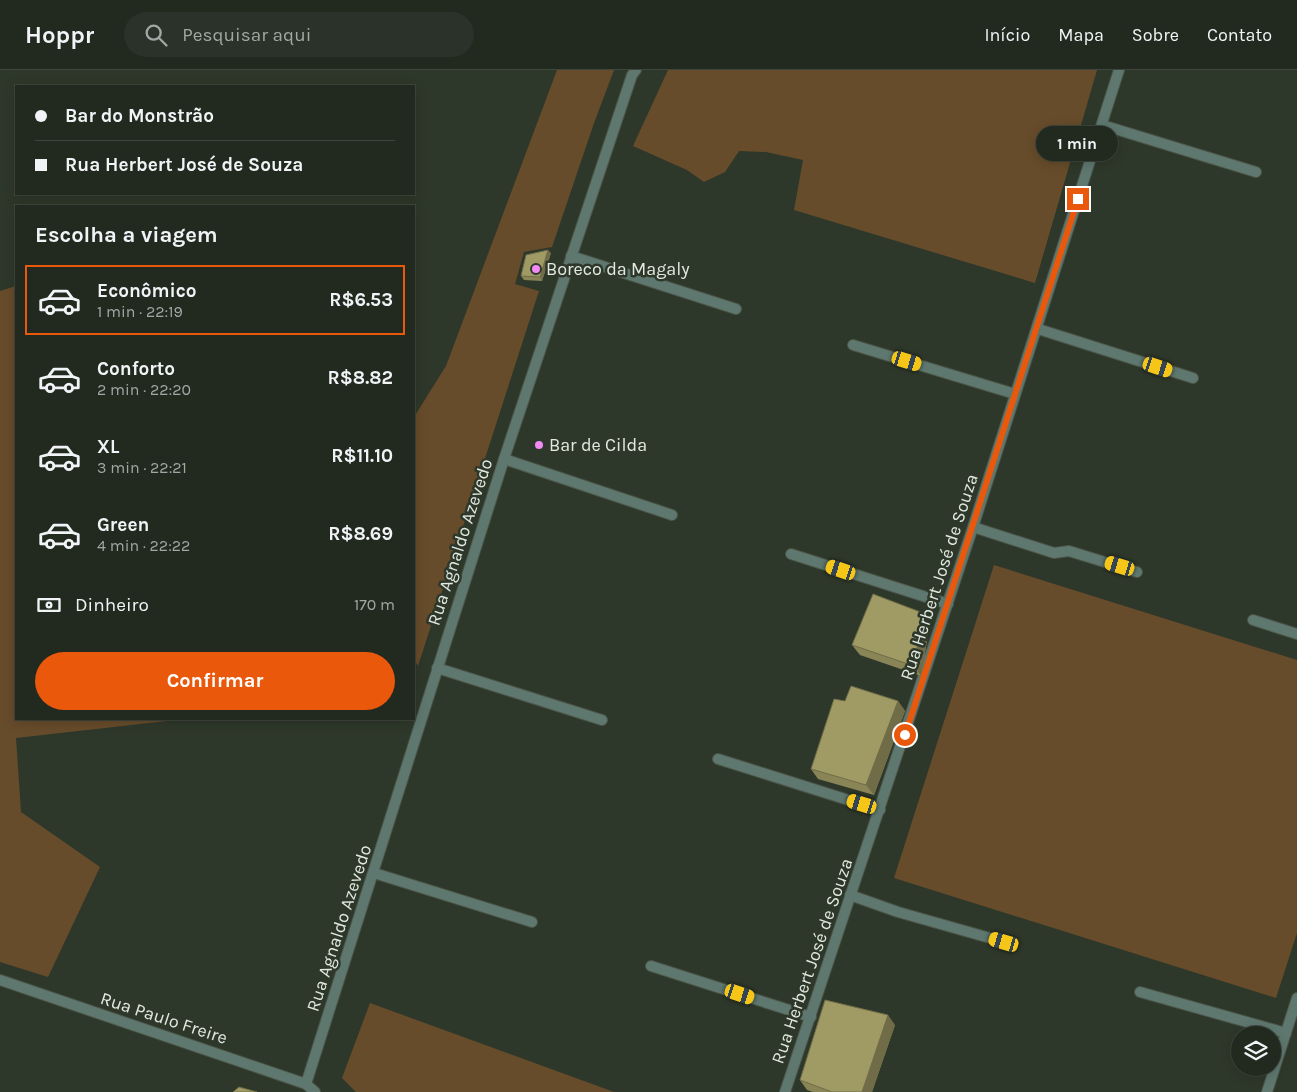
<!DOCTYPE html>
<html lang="pt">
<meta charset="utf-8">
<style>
body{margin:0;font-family:Karla,sans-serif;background:#2a3229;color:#f1f3f6;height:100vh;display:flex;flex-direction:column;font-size:19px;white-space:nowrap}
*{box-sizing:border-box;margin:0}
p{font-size:16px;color:#a2a7a5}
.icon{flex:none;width:28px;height:28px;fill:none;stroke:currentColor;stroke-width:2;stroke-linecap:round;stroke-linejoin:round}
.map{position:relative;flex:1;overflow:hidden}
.details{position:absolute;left:15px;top:135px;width:400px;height:515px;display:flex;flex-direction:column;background:#222a20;border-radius:0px;box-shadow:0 2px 12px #0003,0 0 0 1px #3f463e}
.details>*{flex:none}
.banner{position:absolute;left:15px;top:15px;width:400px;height:110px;border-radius:0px;box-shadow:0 2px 12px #0003,0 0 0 1px #3f463e;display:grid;align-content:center;height:110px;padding:0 20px;background:#222a20}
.buttons{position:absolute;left:1231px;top:956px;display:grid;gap:10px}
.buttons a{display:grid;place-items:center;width:50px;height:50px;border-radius:50%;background:#222a20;box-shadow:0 2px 12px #0003,0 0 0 1px #3f463e;font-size:25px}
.end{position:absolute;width:22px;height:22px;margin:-11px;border:6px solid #ea580c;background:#fff;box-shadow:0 0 0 2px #fff}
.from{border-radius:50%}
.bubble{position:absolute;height:35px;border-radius:18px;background:#222a20;box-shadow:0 2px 12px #0003,0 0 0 1px #3f463e;font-size:16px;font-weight:700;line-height:35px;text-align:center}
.car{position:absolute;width:15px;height:30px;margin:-15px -8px;border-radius:6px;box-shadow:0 0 4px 1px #0007;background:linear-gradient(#f5c518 24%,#345 0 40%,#f5c518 0 76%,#345 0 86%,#f5c518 0)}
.banner b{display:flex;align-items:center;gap:18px;height:48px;font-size:19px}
.banner b+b{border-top:1px solid #3f463e}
.banner i{width:12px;height:12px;background:#f1f3f6}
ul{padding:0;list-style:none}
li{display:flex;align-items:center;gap:15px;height:70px;margin:0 10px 8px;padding:0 10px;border:2px solid transparent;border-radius:0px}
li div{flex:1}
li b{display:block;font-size:19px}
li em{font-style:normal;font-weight:700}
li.active{border-color:#ea580c}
li>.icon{width:45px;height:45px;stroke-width:1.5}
h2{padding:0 20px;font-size:22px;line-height:60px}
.pay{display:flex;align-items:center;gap:12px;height:55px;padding:0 20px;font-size:19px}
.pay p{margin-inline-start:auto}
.cta{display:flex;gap:10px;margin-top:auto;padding:10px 20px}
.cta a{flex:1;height:58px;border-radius:30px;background:#ea580c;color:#fff;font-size:20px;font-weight:700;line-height:58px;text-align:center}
header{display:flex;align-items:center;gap:30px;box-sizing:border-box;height:70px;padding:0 25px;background:#222a20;border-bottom:1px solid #3f463e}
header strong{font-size:24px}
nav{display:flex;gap:28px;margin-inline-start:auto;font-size:18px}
.search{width:350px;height:45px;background:#2a3229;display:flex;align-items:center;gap:12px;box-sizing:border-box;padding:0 18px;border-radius:28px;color:#a2a7a5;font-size:19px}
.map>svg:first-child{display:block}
.green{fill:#674c2b}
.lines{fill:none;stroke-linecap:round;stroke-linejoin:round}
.service-casing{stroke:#4b5447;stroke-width:12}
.minor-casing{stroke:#4b5447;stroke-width:12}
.tertiary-casing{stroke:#4b5447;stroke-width:12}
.service{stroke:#5e7870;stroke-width:10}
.minor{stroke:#5e7870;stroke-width:10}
.tertiary{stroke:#5e7870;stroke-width:10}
.wall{fill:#8a8557}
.shaded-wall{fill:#706c47}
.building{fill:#a09b65;stroke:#706c47}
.route{stroke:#ea580c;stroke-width:6}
.poi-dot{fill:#f18af4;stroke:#2e382a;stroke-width:2}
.labels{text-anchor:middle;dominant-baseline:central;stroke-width:5;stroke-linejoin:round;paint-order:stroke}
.poi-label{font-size:18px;fill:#e2e9e0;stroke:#2e382a;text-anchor:start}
.street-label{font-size:18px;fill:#e2e9e0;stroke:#2e382a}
</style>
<header>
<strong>Hoppr</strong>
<div class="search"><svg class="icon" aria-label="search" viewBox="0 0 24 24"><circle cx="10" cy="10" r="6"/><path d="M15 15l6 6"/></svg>Pesquisar aqui</div>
<nav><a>Início</a><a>Mapa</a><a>Sobre</a><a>Contato</a></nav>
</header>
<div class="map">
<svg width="1297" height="1022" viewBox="0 0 1297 1022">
<rect width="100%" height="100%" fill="#2e382a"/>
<path class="green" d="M557,0H614L594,53L552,177L524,182L515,214L539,221L418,596L414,589V347L446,296Z
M668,0H1097L1035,213L794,140L803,90L766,82L739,81L725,102L704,112L687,100L633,76Z
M16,216V649H185L16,668L21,742L100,797L48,907L0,892V221Z
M994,495L1297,590V863L1276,928L894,808Z
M370,933L614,1022H356L342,1008Z"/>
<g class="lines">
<g class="service-casing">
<path id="service" d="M1102,55L1256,102
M571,186L736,239
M1038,259L1193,308
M853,275L1015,324
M504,389L672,445
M973,457L1054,483L1069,481L1137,502
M791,484L948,534
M1253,550L1297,564
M437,598L602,650
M718,689L880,740
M374,803L532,852
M850,825L898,842L1004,872
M651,896L811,947
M1140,922L1286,963"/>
</g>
<g class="minor-casing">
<path id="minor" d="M306,1014L315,1022
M785,1022L973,457L1119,0
M1267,1022L1297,928"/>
</g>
<g class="tertiary-casing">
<path id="tertiary" d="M0,910L306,1014L504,389L632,5L636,0"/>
</g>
<use href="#service" class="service"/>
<use href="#minor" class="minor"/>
<use href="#tertiary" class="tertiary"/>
</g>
<path class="wall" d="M551,183L542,211L524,210L521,206Z
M930,553L921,606L860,585L852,575Z
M845,631H898L905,641L874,725L818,709L811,699Z
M895,955L872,1022H813L807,1020L800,1010Z"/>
<path class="shaded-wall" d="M548,180L551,183L542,211L540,207Z
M923,543L930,553L921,606L914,596Z
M898,631L905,641L874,725L866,715Z
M888,945L895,955L872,1022H862Z"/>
<path class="building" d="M548,180L540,207L521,206L526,185Z
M873,524L923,543L914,596L852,575Z
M851,616L898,631L866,715L811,699L834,629L845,631Z
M825,930L888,945L862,1022H832L800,1010Z
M239,1017L257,1022H233Z"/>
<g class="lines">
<path class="route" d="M905,665L1078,129"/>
</g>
<g class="poi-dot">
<circle cx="536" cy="199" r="5"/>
<circle cx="539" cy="375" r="5"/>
</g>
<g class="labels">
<g class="poi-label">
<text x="546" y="199">Boreco da Magaly</text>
<text x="549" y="375">Bar de Cilda</text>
</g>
<g class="street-label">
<text transform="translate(460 472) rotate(-72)">Rua Agnaldo Azevedo</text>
<text transform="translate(939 507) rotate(-72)">Rua Herbert José de Souza</text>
<text transform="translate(339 858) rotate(-72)">Rua Agnaldo Azevedo</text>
<text transform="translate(812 891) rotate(-71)">Rua Herbert José de Souza</text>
<text transform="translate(164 948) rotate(18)">Rua Paulo Freire</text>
</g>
</g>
</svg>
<div class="buttons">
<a><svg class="icon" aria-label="layers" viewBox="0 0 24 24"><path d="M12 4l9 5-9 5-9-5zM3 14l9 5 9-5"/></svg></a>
</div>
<i class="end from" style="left:905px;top:665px"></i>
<i class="end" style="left:1078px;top:129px"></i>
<div class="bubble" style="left:1036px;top:56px;width:82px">1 min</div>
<i class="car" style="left:907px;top:291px;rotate:107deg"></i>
<i class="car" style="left:1158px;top:297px;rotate:108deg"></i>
<i class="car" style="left:1120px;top:496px;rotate:287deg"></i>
<i class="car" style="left:841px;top:500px;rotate:288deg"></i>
<i class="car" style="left:862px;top:734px;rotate:287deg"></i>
<i class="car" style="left:1004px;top:872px;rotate:286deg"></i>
<i class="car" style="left:740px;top:924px;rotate:108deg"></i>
<div class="banner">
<b><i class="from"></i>Bar do Monstrão</b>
<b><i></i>Rua Herbert José de Souza</b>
</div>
<section class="details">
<h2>Escolha a viagem</h2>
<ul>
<li class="active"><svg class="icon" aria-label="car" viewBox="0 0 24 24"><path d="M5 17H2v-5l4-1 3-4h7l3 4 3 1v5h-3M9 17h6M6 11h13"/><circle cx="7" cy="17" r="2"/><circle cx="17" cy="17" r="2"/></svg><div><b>Econômico</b><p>1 min · 22:19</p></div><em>R$6.53</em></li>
<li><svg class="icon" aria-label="car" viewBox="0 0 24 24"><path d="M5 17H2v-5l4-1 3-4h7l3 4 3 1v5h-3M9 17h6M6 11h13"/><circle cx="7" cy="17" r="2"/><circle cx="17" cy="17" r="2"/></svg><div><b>Conforto</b><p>2 min · 22:20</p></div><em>R$8.82</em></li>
<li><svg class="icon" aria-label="car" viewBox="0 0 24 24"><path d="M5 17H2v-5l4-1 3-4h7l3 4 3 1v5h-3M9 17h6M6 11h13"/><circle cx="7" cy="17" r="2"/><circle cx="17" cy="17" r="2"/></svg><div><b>XL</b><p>3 min · 22:21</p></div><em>R$11.10</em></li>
<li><svg class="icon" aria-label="car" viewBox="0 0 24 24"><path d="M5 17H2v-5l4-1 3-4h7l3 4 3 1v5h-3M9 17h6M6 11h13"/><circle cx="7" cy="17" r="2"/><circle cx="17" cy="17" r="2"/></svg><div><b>Green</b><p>4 min · 22:22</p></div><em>R$8.69</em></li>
</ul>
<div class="pay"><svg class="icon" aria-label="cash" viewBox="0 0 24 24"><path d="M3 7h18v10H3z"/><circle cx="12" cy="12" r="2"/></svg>Dinheiro<p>170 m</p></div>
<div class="cta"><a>Confirmar</a></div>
</section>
</div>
